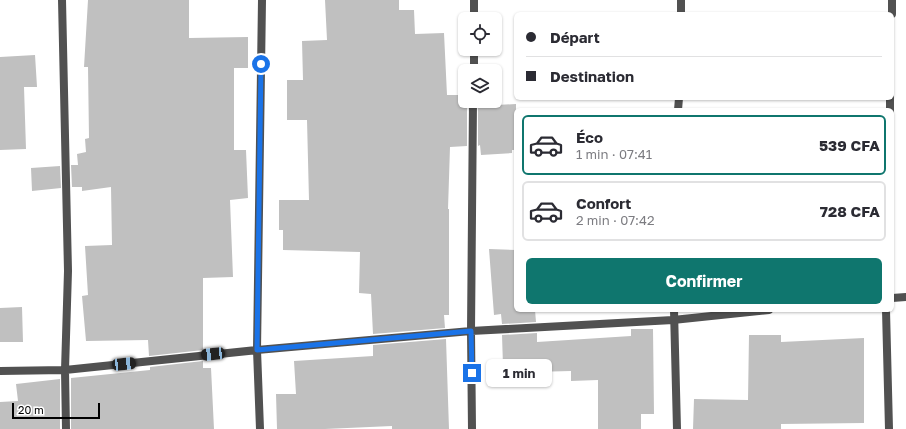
<!DOCTYPE html>
<html lang="fr">
<meta charset="utf-8">
<style>
body{margin:0;font-family:"Golos Text",sans-serif;background:#f2f2f3;color:#2b2b33;height:100vh;display:flex;flex-direction:column;font-size:15px;white-space:nowrap}
*{box-sizing:border-box;margin:0}
p{font-size:13px;color:#7c7c81}
.icon{flex:none;width:22px;height:22px;fill:none;stroke:currentColor;stroke-width:2;stroke-linecap:round;stroke-linejoin:round}
.map{position:relative;flex:1;overflow:hidden}
.side{position:absolute;left:514px;top:108px;width:380px;height:204px;display:flex;flex-direction:column;background:#fff;border-radius:6px;box-shadow:0 1px 3px #0004}
.side>*{flex:none}
.guide{position:absolute;left:514px;top:12px;width:380px;height:88px;border-radius:6px;box-shadow:0 1px 3px #0004;display:grid;align-content:center;height:88px;padding:0 12px;background:#fff}
.controls{position:absolute;left:458px;top:12px;display:grid;gap:8px}
.controls a{display:grid;place-items:center;width:44px;height:44px;border-radius:6px;background:#fff;box-shadow:0 1px 3px #0004;font-size:20px}
.scale{position:absolute;left:12px;bottom:10px;width:88px;box-sizing:border-box;padding-left:4px;border:2px solid #000;border-top:0;font-size:11px;line-height:14px;white-space:nowrap;color:#000;-webkit-text-stroke:3px #fff;paint-order:stroke}
.end{position:absolute;width:18px;height:18px;margin:-9px;border:5px solid #1a73e8;background:#fff;box-shadow:0 0 0 2px #fff}
.from{border-radius:50%}
.bubble{position:absolute;height:28px;border-radius:6px;background:#fff;box-shadow:0 1px 3px #0004;font-size:13px;font-weight:700;line-height:28px;text-align:center}
.car{position:absolute;width:12px;height:24px;margin:-12px -6px;border-radius:5px;box-shadow:0 0 3px 1px #0007;background:linear-gradient(#222 24%,#8ab4d8 0 40%,#222 0 76%,#8ab4d8 0 86%,#222 0)}
.guide b{display:flex;align-items:center;gap:14px;height:38px;font-size:15px}
.guide b+b{border-top:1px solid #e1e1e2}
.guide i{width:10px;height:10px;background:#2b2b33}
ul{padding:7px 0 0;list-style:none}
li{display:flex;align-items:center;gap:12px;height:60px;margin:0 8px 6px;padding:0 4px;border:2px solid #e1e1e2;border-radius:6px}
li div{flex:1}
li b{display:block;font-size:15px}
li em{font-style:normal;font-weight:700}
li.current{border-color:#0f766e}
li>.icon{width:36px;height:36px;stroke-width:1.5}
.action{display:flex;gap:8px;margin-top:auto;padding:8px 12px}
.action a{flex:1;height:46px;border-radius:6px;background:#0f766e;color:#fff;font-size:16px;font-weight:700;line-height:46px;text-align:center}
.map>svg:first-child{display:block}
.building{fill:#c0c0c0}
.lines{fill:none;stroke-linecap:round;stroke-linejoin:round}
.minor{stroke:#515151;stroke-width:8}
.route{stroke:#1a73e8;stroke-width:5}
</style>
<div class="map">
<svg width="906" height="429" viewBox="0 0 906 429">
<rect width="100%" height="100%" fill="#fff"/>
<path class="building" d="M88,0H189V38L248,37V68H234V150H246L248,198L230,200L233,277L203,278V350L149,356L148,340L86,341L82,296L88,295L85,246L112,245L111,187L82,191V187H72L71,165H78L77,154L86,152L85,139L89,138L88,67H84Z
M325,0H399V10H414L415,34L444,33L447,95H460V107H467V146L450,147L448,209H449V315H444L445,328L373,334L371,294L359,293L360,252L283,250V230H279V200H309L307,120H287V80H303L302,41L327,40Z
M35,55L37,87H24L26,149L0,150V57Z
M516,104V150H512V153L481,155L480,145L478,146V106Z
M60,166L61,188L32,191L31,168Z
M489,249L516,250V310H535L536,322L502,324L501,314L494,315Z
M22,307L23,342H0V308Z
M631,329H653L654,414H641V429H598V380L571,381V371L533,372L532,364L503,366L502,335L537,333V342L631,336Z
M749,335H781V342L864,338V423L781,424V429H693L694,399L748,400Z
M446,339L449,429H392V426L325,429H277L276,394H296L294,361L373,356V345Z
M203,361V368H211L214,429H71V378L150,370V367Z
M60,379V429H0V402L18,401L16,384Z"/>
<g class="lines">
<path class="minor" d="M62,0L68,271L65,370L66,429
M681,14V0
M892,14V0
M474,19V0
M474,71V49
M678,110L679,98
M890,110V98
M892,298L906,297
M674,310L677,429
M886,310L889,429
M0,371L65,370L257,350L471,331L673,320L769,310
M260,429L257,350L262,0
M472,429L471,331L473,101"/>
</g>
<g class="lines">
<path class="route" d="M261,64L257,350L471,331L472,373"/>
</g>
</svg>
<div class="controls">
<a><svg class="icon" aria-label="locate" viewBox="0 0 24 24"><circle cx="12" cy="12" r="6"/><path d="M12 2v4M12 18v4M2 12h4M18 12h4"/></svg></a>
<a><svg class="icon" aria-label="layers" viewBox="0 0 24 24"><path d="M12 4l9 5-9 5-9-5zM3 14l9 5 9-5"/></svg></a>
</div>
<div class="scale">20 m</div>
<i class="end from" style="left:261px;top:64px"></i>
<i class="end" style="left:472px;top:373px"></i>
<div class="bubble" style="left:486px;top:359px;width:66px">1 min</div>
<i class="car" style="left:213px;top:354px;rotate:264deg"></i>
<i class="car" style="left:124px;top:364px;rotate:84deg"></i>
<div class="guide">
<b><i class="from"></i>Départ</b>
<b><i></i>Destination</b>
</div>
<section class="side">
<ul>
<li class="current"><svg class="icon" aria-label="car" viewBox="0 0 24 24"><path d="M5 17H2v-5l4-1 3-4h7l3 4 3 1v5h-3M9 17h6M6 11h13"/><circle cx="7" cy="17" r="2"/><circle cx="17" cy="17" r="2"/></svg><div><b>Éco</b><p>1 min · 07:41</p></div><em>539 CFA</em></li>
<li><svg class="icon" aria-label="car" viewBox="0 0 24 24"><path d="M5 17H2v-5l4-1 3-4h7l3 4 3 1v5h-3M9 17h6M6 11h13"/><circle cx="7" cy="17" r="2"/><circle cx="17" cy="17" r="2"/></svg><div><b>Confort</b><p>2 min · 07:42</p></div><em>728 CFA</em></li>
</ul>
<div class="action"><a>Confirmer</a></div>
</section>
</div>
